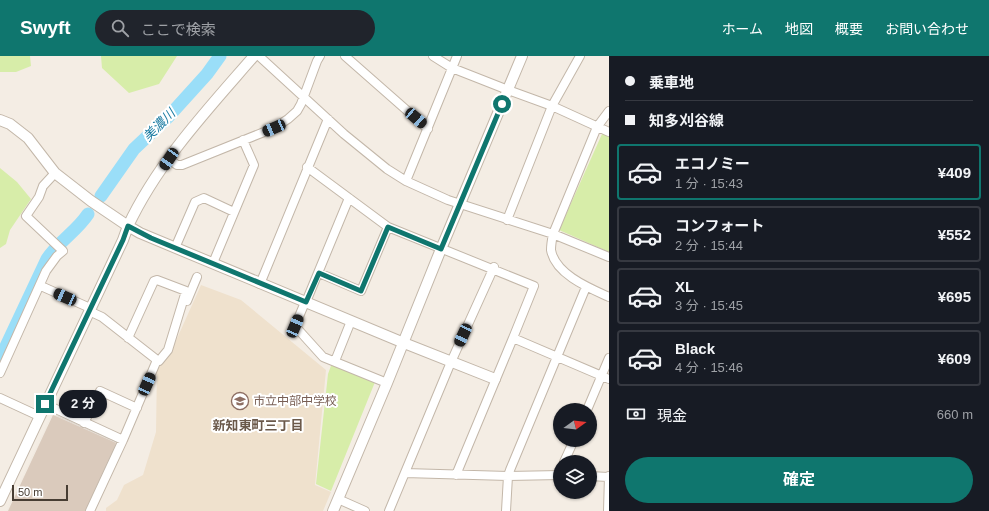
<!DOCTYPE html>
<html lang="ja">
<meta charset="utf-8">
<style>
body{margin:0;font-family:Arial,"Noto Sans JP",sans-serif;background:#20242c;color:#f1f3f6;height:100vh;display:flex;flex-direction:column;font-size:15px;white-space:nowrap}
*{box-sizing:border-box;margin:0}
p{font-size:13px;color:#9ea1a6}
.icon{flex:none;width:22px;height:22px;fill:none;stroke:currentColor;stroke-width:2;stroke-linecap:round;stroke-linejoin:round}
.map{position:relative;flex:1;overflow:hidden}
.details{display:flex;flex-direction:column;background:#171b24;width:380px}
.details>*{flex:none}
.top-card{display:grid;align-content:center;height:88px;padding:0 16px;background:#171b24}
.needle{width:26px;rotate:75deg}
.tools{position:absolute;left:553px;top:347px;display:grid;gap:8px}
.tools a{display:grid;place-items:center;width:44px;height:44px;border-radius:50%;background:#171b24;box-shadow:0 1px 3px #0004;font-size:20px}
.scale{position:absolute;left:12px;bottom:10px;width:56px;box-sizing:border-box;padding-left:4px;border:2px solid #473d33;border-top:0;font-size:11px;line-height:14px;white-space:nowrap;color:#473d33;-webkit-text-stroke:3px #fff;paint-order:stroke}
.end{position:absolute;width:18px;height:18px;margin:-9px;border:5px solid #0f766e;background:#fff;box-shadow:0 0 0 2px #fff}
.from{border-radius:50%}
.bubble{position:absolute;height:28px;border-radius:14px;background:#171b24;box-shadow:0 1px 3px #0004;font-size:13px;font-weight:700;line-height:28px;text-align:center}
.car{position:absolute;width:12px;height:24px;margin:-12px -6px;border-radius:5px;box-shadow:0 0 3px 1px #0007;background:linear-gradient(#222 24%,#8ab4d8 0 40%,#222 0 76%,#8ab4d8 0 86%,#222 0)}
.top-card b{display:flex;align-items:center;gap:14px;height:38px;font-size:15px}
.top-card b+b{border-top:1px solid #363941}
.top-card i{width:10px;height:10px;background:#f1f3f6}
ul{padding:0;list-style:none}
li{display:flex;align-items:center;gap:12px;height:56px;margin:0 8px 6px;padding:0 8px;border:2px solid #363941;border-radius:4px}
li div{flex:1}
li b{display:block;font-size:15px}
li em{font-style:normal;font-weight:700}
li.selected{border-color:#0f766e}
li>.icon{width:36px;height:36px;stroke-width:1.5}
.pay{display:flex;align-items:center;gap:10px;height:44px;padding:0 16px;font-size:15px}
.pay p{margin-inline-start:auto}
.cta{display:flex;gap:8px;margin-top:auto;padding:8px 16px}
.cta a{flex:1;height:46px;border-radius:24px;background:#0f766e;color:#fff;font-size:16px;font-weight:700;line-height:46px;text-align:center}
header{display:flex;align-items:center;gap:24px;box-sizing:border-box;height:56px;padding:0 20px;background:#0f766e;color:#fff}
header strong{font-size:19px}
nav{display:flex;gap:22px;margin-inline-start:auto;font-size:14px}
.search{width:280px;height:36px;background:#20242c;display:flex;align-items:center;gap:10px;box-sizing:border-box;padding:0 14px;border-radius:22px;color:#9ea1a6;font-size:15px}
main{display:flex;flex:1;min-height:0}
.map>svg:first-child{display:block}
.education{fill:#efe1cd}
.green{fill:#d7eda9}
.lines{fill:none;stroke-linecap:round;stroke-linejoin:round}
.river{stroke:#9adef8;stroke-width:13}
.building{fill:#dacabc;filter:url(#shadow)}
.minor-casing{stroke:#c3b7a9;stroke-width:10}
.tertiary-casing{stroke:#c3b7a9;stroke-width:12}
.minor{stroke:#fff;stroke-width:8}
.tertiary{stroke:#fff;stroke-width:10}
.route{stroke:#0f766e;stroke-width:5}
.labels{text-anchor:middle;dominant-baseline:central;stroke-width:4;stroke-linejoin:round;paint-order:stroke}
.education-label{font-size:12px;fill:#785e54;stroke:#fff;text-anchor:start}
.water-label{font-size:13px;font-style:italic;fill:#1f7ea4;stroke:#fff}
.neighbourhood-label{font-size:13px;font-weight:bold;fill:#6b594a;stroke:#fff}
</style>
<header>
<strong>Swyft</strong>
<div class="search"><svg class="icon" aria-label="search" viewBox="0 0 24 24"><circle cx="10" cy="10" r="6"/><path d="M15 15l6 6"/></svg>ここで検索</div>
<nav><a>ホーム</a><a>地図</a><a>概要</a><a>お問い合わせ</a></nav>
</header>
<main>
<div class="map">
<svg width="609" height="455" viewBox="0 0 609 455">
<defs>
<filter id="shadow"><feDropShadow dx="2.5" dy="1.5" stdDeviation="2" flood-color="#0004"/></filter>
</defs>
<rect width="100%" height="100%" fill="#f4ede4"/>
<path class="education" d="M201,229L241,244L326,314L315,429L331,436L323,455H106V452L117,444L124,429L143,419L156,376L157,313L170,298Z"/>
<path class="green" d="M0,0H30L31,10L16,16H0Z
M101,0H177L159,28L129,37L102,12Z
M602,78L609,80V196L559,174Z
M0,112L17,126L31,143L10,174L6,188L0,192Z
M332,307L375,326L331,435L316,428L328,318Z"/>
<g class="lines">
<path class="river" d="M101,140L134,93L169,60L207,18L220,0
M0,303L47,203C58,186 77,175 88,158"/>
</g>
<path class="building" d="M53,359L116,387L85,455H8Z"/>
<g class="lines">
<g class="minor-casing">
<path id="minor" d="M259,0L344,78L387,113L406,125L448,144L553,178L609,201
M345,0L428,73
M433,0L452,12L508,34L552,50L609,76
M609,55L597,71L553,178C552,183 551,189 551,194C555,218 589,232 609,241
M169,103L177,109H182L274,72L288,63L297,55L301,48L317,5L320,0
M307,111L388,171L534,230L513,282
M406,125L457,0
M349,142L306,246L303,251L295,270L323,301L387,327
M507,164L552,50L580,0
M175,192L195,146L204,142L234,156
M213,207L254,109L243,84
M319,217L361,235L388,171
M260,228L328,63
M41,230L90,252
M187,245L197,221
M89,255L102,261L157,304
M335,305L351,265
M0,317L46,215L57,200L63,195L26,160L39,141L43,130L55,117
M0,342L39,360
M45,348L123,384
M587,354L609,302
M84,367L100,335L137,352
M564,406L574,384
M405,417L508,420L560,419
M456,419L513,282L609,323
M590,420L608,421
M338,443L365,455
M90,455L123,384L157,304L159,305L168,294L186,235L157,224L154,225L128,282
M389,455L451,306L494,211
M506,455L508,420L510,414L586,231
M608,455L609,420"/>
</g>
<g class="tertiary-casing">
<path id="tertiary" d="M0,64L10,68L28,82L55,117L91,145L128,170C158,106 208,53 254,0
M0,445L123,184L128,170L140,177L404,287L495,323
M333,455L387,327L441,193L522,0"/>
</g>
<use href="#minor" class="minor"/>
<use href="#tertiary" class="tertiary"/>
</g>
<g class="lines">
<path class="route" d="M45,348L123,184L128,170L151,182L306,246L319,217L361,235L388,171L441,193L502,48"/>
</g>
<defs>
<g id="school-ring" transform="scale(0.9)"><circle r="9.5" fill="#fff" stroke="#8d6e63" stroke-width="1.5"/><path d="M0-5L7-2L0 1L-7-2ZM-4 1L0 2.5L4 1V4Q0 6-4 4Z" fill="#8d6e63"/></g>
</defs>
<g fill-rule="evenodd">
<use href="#school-ring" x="240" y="345"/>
</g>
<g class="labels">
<g class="education-label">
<text x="253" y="345">市立中部中学校</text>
</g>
<g class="water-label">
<text transform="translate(159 69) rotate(-45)">美濃川</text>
</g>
<g class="neighbourhood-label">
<text x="258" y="369">新知東町三丁目</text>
</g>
</g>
</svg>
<div class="tools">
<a><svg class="needle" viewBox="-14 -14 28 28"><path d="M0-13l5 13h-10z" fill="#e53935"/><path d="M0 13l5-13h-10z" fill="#9ea1a6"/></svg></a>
<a><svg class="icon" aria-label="layers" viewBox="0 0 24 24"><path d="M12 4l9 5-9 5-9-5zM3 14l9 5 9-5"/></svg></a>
</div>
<div class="scale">50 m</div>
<i class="end from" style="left:502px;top:48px"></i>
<i class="end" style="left:45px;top:348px"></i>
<div class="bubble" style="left:59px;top:334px;width:48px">2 分</div>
<i class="car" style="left:416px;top:62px;rotate:131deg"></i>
<i class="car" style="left:274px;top:72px;rotate:247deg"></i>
<i class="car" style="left:169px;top:103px;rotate:214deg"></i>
<i class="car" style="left:65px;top:241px;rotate:294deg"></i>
<i class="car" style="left:295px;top:270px;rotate:23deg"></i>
<i class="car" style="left:463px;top:279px;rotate:205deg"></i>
<i class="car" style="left:147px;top:328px;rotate:24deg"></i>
</div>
<section class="details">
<div class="top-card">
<b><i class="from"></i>乗車地</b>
<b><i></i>知多刈谷線</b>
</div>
<ul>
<li class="selected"><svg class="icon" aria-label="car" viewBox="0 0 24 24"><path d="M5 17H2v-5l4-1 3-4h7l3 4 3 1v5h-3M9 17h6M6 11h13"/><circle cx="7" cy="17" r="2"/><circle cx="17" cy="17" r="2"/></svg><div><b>エコノミー</b><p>1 分 · 15:43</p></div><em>¥409</em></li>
<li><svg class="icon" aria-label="car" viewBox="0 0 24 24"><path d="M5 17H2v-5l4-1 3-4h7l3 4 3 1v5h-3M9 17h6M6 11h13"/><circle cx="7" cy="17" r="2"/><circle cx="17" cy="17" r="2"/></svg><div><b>コンフォート</b><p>2 分 · 15:44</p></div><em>¥552</em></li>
<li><svg class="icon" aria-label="car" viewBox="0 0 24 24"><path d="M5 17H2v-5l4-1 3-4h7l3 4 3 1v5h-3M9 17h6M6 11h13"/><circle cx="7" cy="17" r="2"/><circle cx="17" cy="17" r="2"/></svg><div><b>XL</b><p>3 分 · 15:45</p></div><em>¥695</em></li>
<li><svg class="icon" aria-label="car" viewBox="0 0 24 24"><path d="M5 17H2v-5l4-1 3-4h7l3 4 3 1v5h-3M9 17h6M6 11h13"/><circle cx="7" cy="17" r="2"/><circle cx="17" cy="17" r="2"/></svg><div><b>Black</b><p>4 分 · 15:46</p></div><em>¥609</em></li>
</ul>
<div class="pay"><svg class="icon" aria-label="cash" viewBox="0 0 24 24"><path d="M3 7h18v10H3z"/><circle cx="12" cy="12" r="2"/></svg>現金<p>660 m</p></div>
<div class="cta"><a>確定</a></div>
</section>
</main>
